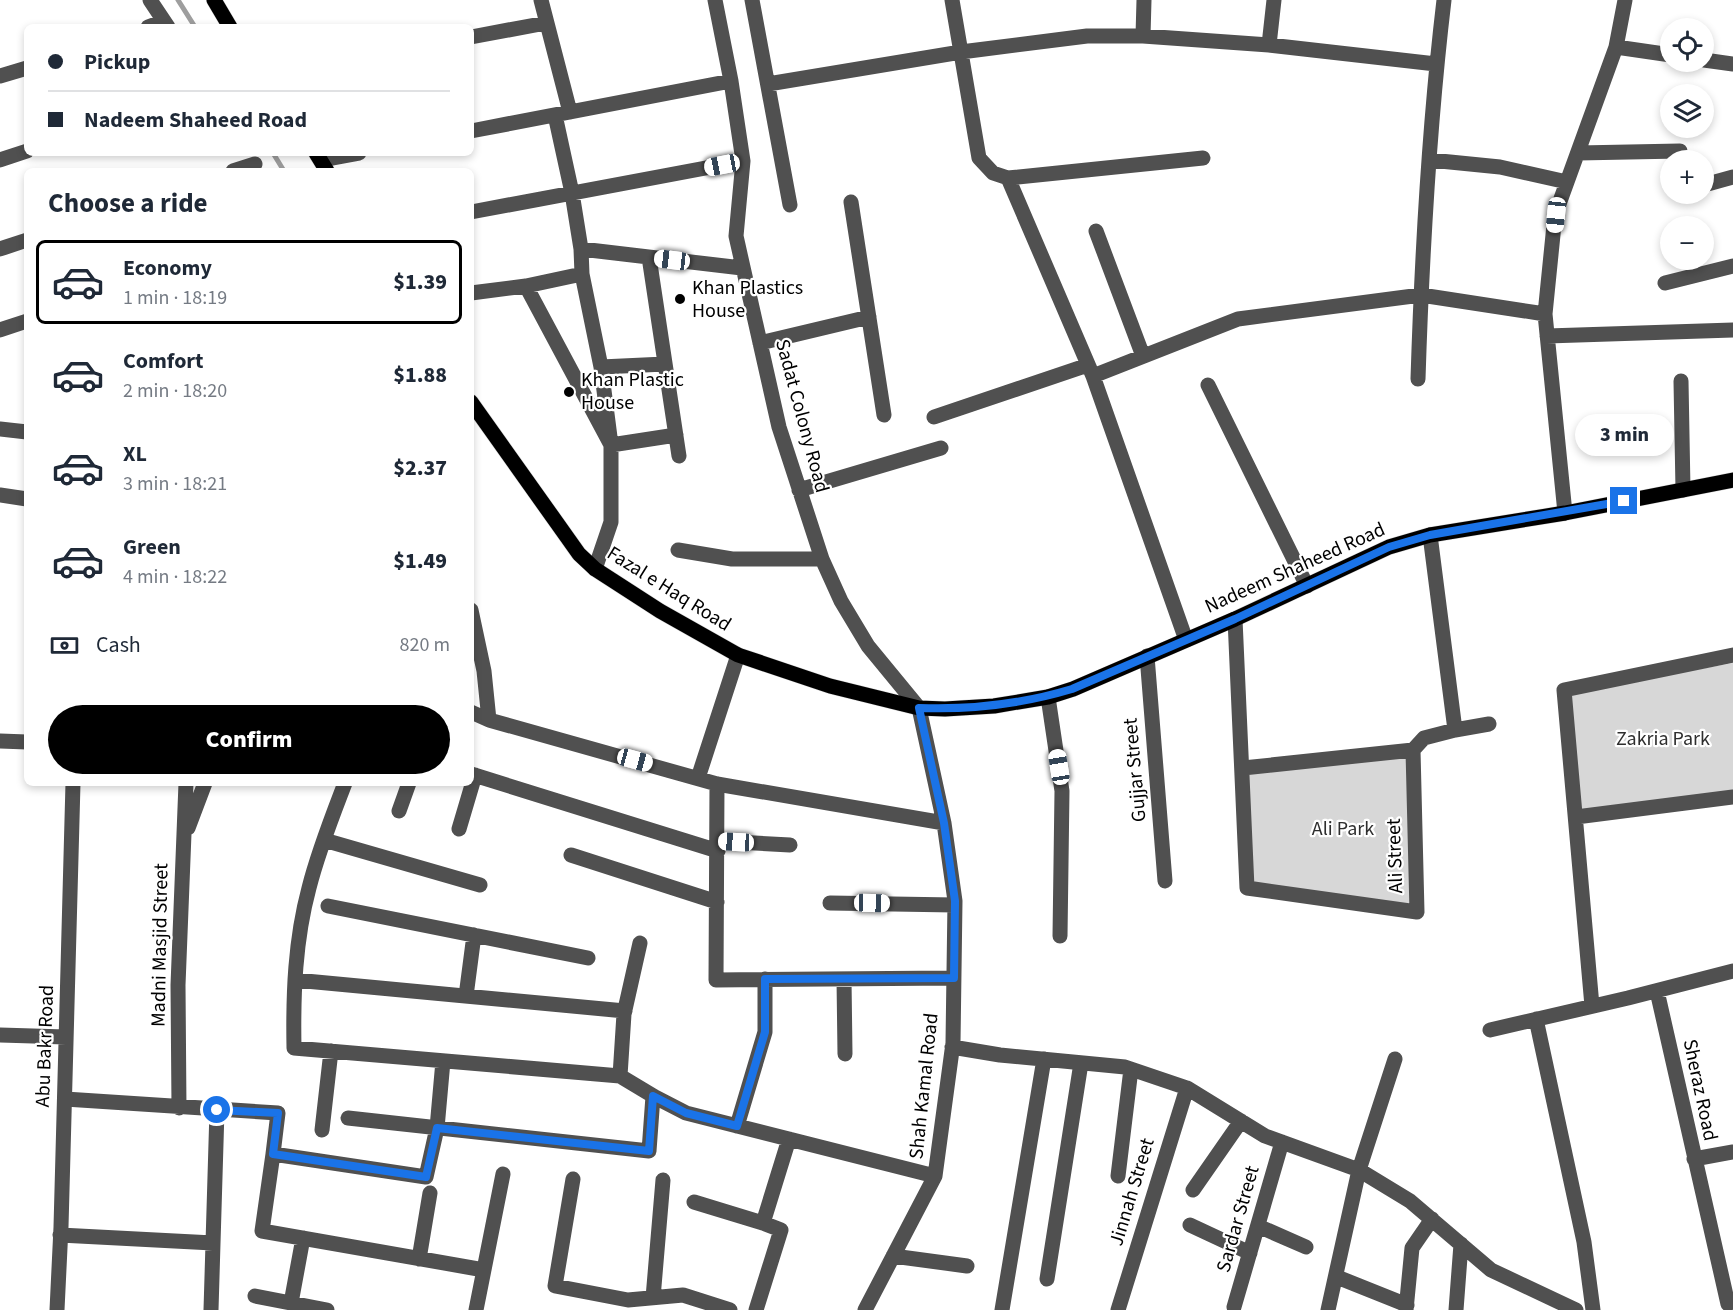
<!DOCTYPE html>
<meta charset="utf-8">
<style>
body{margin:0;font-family:"Source Sans 3",sans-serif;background:#f6f6f7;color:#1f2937;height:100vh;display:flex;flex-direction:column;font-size:22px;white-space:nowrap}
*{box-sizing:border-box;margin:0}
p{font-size:20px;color:#747a83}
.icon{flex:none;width:33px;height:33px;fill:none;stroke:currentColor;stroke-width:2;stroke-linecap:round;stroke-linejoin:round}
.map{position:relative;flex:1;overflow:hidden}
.panel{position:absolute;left:24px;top:168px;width:450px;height:618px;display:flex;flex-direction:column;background:#fff;border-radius:9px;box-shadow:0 3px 9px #0003}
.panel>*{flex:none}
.guide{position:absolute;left:24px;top:24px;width:450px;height:132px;border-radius:9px;box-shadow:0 3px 9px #0003;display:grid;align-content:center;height:132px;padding:0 24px;background:#fff}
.buttons{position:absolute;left:1660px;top:18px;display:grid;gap:12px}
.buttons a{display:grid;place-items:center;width:54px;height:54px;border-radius:50%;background:#fff;box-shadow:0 3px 9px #0003;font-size:30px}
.end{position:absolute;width:27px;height:27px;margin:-14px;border:8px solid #1a73e8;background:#fff;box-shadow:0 0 0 3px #fff}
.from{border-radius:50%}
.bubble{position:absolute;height:42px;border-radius:21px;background:#fff;box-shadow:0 3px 9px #0003;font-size:20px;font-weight:800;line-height:42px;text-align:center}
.car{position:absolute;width:18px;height:36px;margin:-18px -9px;border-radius:8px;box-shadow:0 0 4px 2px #0007;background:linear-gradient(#fff 24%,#345 0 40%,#fff 0 76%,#345 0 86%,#fff 0)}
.guide b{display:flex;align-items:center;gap:21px;height:57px;font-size:22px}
.guide b+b{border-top:2px solid #e0e1e3}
.guide i{width:15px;height:15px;background:#1f2937}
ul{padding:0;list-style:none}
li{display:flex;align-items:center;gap:18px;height:84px;margin:0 12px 9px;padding:0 12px;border:3px solid transparent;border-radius:9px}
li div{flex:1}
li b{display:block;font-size:22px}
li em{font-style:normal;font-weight:800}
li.current{border-color:#000}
li>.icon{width:54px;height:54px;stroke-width:1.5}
h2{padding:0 24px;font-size:27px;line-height:72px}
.pay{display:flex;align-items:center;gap:15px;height:66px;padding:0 24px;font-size:22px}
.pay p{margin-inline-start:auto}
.button{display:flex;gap:12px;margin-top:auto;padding:12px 24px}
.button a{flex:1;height:69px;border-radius:36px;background:#000;color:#fff;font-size:24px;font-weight:800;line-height:69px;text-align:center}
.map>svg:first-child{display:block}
.green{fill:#d7d7d7}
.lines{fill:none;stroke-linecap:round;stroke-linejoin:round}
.stream{stroke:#9e9e9e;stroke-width:5}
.major-casing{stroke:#dbdbdb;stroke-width:16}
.minor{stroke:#505050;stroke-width:15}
.major{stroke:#000;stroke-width:15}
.route{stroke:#1a73e8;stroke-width:8}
.poi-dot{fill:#000;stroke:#fff;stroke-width:2}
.labels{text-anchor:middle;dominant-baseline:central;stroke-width:4.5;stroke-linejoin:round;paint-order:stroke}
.poi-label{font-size:20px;fill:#000;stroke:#fff;text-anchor:start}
.street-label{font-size:20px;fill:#000;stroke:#fff}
.park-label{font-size:20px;fill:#2e2e2e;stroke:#fff}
</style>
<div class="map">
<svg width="1733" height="1310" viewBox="0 0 1733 1310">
<rect width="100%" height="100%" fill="#fff"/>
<path class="green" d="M1733,663V792L1580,812L1569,693Z
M1413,750L1417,912L1247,888L1243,768Z"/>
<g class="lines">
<path class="stream" d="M178,0L195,27
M273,153L284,171"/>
<g class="major-casing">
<path id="major" d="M214,0L230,27
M316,153L327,171
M471,402L579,554L595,569L660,611L738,655L830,686L919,708L945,709L994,706L1048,697L1073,689L1235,619L1389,547L1430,535L1565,513L1733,480"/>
</g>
<path class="minor" d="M150,0L168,27
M541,0L570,112
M715,0L731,81L743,161L736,236L779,427L822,559L841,601L868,646L919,708L944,823L955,901L953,1043L935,1176L865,1310
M752,0L790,205
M952,0L979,158L993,173L1008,178L1093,376
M148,27L164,21
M1143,36L1144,0
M471,37L546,23
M1269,45L1274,0
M1616,47L1671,55
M1704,60L1733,64
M0,76L27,68
M768,84L961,52L1087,36H1143L1269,45L1436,64
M555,115L572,193L581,249L582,274L601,367L611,445V522L595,569
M471,131L731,81
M1578,153L1680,151
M0,160L27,151
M321,160L359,153
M1430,160L1500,167L1567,182
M233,171L255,164
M1008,178L1203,158
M1704,185L1733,177
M851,202L884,415
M471,212L743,161
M1096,231L1143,356
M0,249L27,240
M581,249L742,268
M649,257L679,456
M1665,283L1733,266
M526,286L611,445L676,435
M471,293L526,286L582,274
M0,330L27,321
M1547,336L1733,330
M760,343L869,317
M601,367L665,364
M1418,379C1422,252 1429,126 1444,0
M1681,381L1683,490
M1208,385L1307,586
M934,417L1088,365
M0,429L27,432
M799,490L941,448
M0,495L27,499
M1565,513L1545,314L1555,215L1616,47L1625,0
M1430,535L1455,730
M678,550L732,559H822
M471,610L484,671L489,720
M1235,619L1247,888L1417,912L1413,750L1243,768
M1186,640L1093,376L1238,319L1421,295L1545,314
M1147,656L1165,881
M1048,697L1062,791L1060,936
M471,712L489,720L717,784L944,823
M0,741L27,742
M1413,750L1424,738L1455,730L1489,724
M471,774L718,851
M698,778L738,655
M345,783C332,817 318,852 309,888C295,940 293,994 294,1048L620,1076
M717,784L716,980L954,978
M399,811L409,783
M1576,817L1733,797
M188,828L205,783
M459,829L475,775
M324,840L480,885
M718,841L790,845
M571,855L717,902
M830,903L955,905
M328,906L588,958
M640,943L624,1014L620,1076L655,1097L686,1113L935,1176
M844,979L845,1054
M295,980L625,1011
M1657,991L1728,1304
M466,996L474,935
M1592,1006L1564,690L1733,655
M1536,1019L1584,1242L1593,1310
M1490,1030L1628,998L1733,971
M0,1035L66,1037
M952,1047L1000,1055L1125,1067L1187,1088L1265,1136L1359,1170L1410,1201L1491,1270L1576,1310
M65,1099L278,1113L273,1154L426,1177L437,1128L443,1061
M179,1108L178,985L186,783
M348,1118L649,1151L653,1096
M737,1126L765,1032V979
M322,1130L331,1051
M273,1154L262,1231L484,1270
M1694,1159L1733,1152
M1118,1176L1131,1069
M573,1179L555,1286L628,1300L683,1295L730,1310
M1193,1190L1241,1121
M694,1202L763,1223
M1190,1225L1250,1253
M1258,1226L1306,1247
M60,1235L213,1243
M893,1256L967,1266
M419,1259L430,1193
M1337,1277L1407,1305
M1047,1279L1081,1063
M255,1296L327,1310
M653,1298L663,1180
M291,1303L303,1238
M1234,1307L1282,1142
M57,1310L61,1227L73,783
M211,1310L217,1110
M476,1310L503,1174
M756,1310L781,1230L763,1223L789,1139
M1002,1310L1044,1059
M1118,1310L1187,1088
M1328,1310L1359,1170L1395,1059
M1406,1310L1412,1248L1432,1219
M1456,1310L1461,1244"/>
<use href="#major" class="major"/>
</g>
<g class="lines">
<path class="route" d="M217,1110L278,1113L273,1154L426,1177L437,1128L649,1151L653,1096L686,1113L737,1126L765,1032V979L954,978L955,901L944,823L919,708C971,710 1022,704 1072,689L1235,619L1389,547L1430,535L1624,501"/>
</g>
<g class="poi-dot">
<circle cx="680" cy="299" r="6"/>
<circle cx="569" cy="392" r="6"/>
</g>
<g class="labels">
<g class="poi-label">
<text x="692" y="288">Khan Plastics<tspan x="692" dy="23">House</tspan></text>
<text x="581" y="380">Khan Plastic<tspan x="581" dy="23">House</tspan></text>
</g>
<g class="street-label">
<text transform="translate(802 416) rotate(75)">Sadat Colony Road</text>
<text transform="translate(1295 568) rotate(-24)">Nadeem Shaheed Road</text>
<text transform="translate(669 589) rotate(32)">Fazal e Haq Road</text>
<text transform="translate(1135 770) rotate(-95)">Gujjar Street</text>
<text transform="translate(1395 856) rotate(-92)">Ali Street</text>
<text transform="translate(160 945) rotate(-89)">Madni Masjid Street</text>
<text transform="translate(45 1046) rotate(-88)">Abu Bakr Road</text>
<text transform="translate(924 1086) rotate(-84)">Shah Kamal Road</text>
<text transform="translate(1700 1090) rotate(78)">Sheraz Road</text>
<text transform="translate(1132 1192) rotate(-73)">Jinnah Street</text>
<text transform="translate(1238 1219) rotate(-74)">Sardar Street</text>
</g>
<g class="park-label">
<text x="1663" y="739">Zakria Park</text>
<text x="1343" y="829">Ali Park</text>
</g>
</g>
</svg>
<div class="buttons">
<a><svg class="icon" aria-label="locate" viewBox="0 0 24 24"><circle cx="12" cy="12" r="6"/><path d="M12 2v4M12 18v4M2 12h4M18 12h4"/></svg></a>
<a><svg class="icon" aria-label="layers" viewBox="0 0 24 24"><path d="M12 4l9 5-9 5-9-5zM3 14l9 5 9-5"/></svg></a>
<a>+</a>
<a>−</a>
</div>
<i class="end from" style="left:217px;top:1110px"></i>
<i class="end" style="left:1624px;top:501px"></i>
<div class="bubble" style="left:1575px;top:414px;width:99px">3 min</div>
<i class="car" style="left:722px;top:165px;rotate:259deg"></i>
<i class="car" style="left:1556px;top:215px;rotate:186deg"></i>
<i class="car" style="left:672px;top:260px;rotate:277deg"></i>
<i class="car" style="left:635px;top:760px;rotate:105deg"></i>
<i class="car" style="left:1059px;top:767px;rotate:351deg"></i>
<i class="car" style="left:736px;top:842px;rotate:273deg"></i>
<i class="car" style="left:872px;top:903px;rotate:91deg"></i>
<div class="guide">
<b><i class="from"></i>Pickup</b>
<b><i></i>Nadeem Shaheed Road</b>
</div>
<section class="panel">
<h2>Choose a ride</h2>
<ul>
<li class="current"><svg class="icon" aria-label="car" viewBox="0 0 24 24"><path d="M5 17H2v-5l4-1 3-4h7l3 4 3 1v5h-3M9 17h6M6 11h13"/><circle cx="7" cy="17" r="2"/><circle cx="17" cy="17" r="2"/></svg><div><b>Economy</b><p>1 min · 18:19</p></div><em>$1.39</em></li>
<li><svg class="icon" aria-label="car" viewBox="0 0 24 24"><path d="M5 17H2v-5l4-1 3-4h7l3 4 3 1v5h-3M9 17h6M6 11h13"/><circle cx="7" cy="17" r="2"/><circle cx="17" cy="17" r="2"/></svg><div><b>Comfort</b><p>2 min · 18:20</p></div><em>$1.88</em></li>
<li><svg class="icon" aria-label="car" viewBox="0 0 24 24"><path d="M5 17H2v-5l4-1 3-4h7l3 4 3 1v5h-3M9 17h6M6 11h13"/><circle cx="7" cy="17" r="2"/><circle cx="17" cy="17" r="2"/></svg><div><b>XL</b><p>3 min · 18:21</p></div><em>$2.37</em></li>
<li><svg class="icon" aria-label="car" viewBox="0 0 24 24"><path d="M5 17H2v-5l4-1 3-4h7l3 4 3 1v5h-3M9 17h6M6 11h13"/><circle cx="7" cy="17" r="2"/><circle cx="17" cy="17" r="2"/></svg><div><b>Green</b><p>4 min · 18:22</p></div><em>$1.49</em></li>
</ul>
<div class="pay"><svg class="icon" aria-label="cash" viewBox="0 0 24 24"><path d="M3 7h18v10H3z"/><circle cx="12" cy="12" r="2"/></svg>Cash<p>820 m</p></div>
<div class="button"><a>Confirm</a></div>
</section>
</div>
